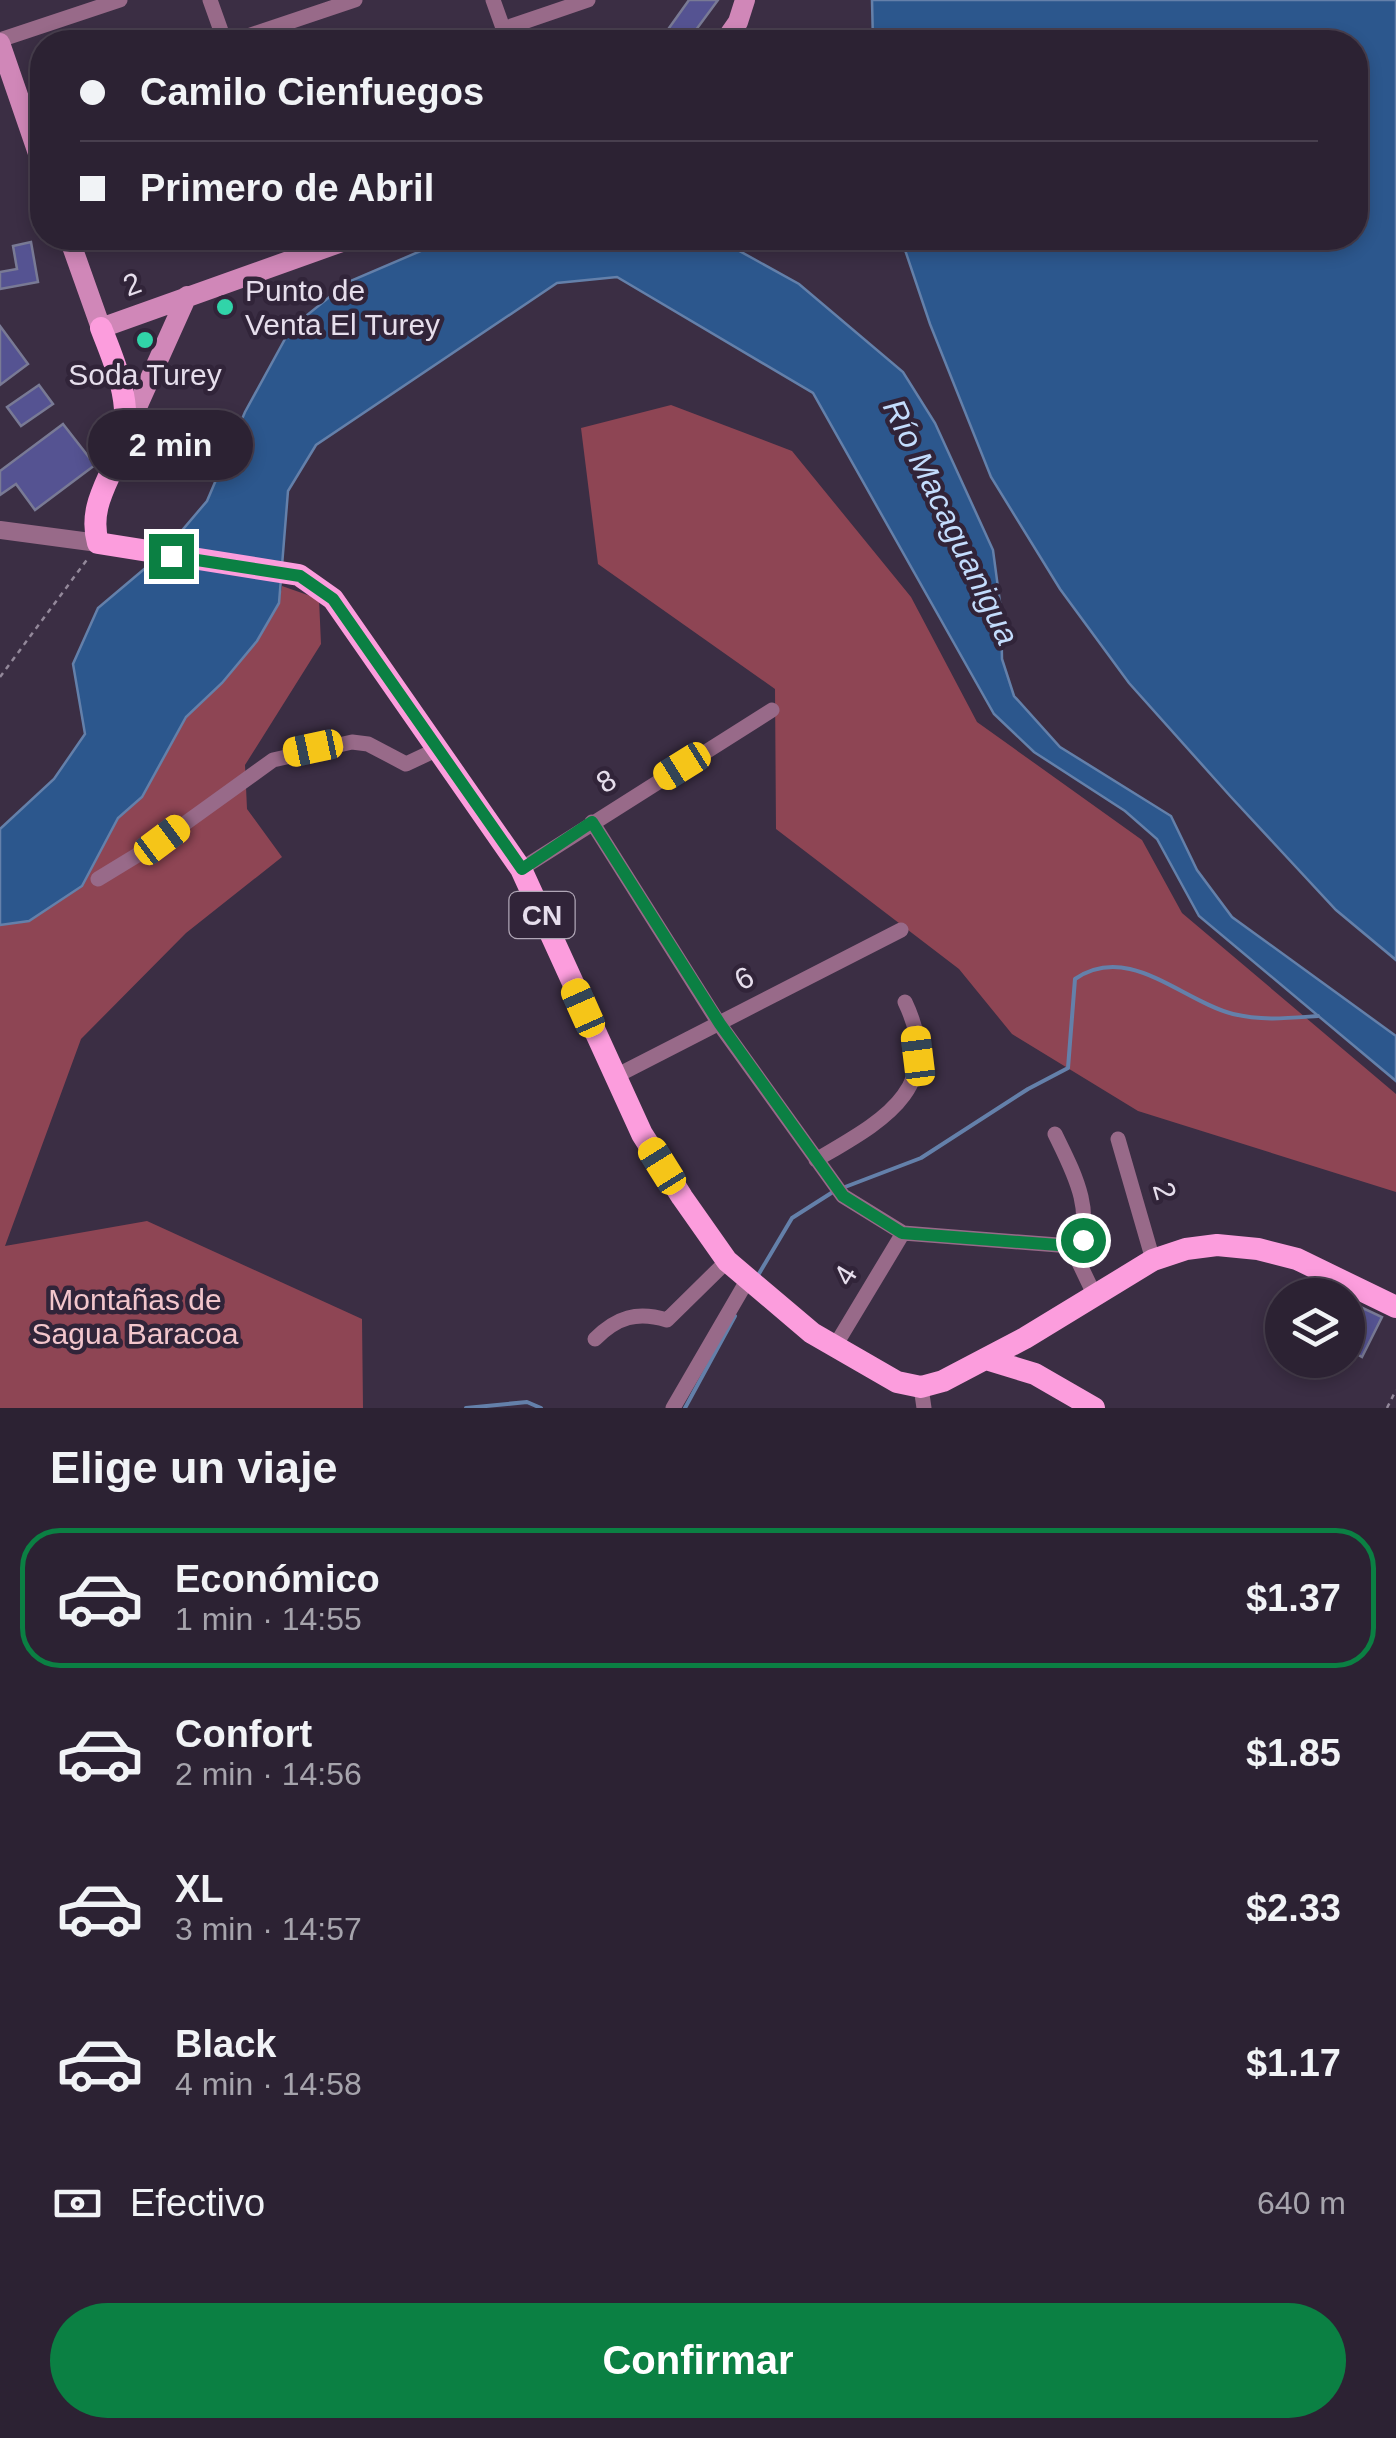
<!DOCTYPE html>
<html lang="es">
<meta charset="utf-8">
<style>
body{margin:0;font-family:Arial,sans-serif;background:#382f3f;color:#f1f3f6;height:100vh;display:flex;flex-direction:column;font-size:38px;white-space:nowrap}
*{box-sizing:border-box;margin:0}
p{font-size:32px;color:#a6a4ac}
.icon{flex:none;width:55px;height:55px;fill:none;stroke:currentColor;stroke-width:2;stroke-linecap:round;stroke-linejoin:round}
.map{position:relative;height:1408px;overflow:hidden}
.drawer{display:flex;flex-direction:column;background:#2c2233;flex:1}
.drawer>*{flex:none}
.hud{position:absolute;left:30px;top:30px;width:1338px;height:220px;border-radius:40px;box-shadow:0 5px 15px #0003,0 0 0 2px #483f4e;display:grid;align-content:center;height:220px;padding:0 50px;background:#2c2233}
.tools{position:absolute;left:1265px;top:1278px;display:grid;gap:20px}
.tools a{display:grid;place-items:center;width:100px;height:100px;border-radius:50%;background:#2c2233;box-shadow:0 5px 15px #0003,0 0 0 2px #483f4e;font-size:50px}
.end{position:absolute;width:45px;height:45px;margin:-22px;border:12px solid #0b8043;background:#fff;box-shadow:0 0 0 5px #fff}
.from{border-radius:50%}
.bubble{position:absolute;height:70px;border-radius:35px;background:#2c2233;box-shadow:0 5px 15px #0003,0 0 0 2px #483f4e;font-size:32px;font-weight:600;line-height:70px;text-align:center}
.car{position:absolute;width:30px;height:60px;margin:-30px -15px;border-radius:12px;box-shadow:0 0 8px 2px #0007;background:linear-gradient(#f5c518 24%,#345 0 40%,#f5c518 0 76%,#345 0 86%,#f5c518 0)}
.hud b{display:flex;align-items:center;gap:35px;height:95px;font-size:38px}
.hud b+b{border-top:2px solid #483f4e}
.hud i{width:25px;height:25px;background:#f1f3f6}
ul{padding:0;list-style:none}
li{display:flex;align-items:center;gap:30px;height:140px;margin:0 20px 15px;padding:0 30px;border:5px solid transparent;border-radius:40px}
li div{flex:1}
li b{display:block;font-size:38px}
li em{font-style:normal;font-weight:600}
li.active{border-color:#0b8043}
li>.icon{width:90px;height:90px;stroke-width:1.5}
h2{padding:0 50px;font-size:45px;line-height:120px}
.pay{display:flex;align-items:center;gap:25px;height:110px;padding:0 50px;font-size:38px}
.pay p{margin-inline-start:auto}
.action{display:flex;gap:20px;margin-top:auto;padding:20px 50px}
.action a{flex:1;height:115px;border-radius:60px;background:#0b8043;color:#fff;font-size:40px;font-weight:600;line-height:115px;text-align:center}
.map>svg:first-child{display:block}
.forest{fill:#8e4554}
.water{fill:#2c578d;stroke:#6480aa;stroke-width:2.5}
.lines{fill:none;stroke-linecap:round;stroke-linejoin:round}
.stream{stroke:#6480aa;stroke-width:4}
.building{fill:#555392;stroke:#797a95;stroke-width:2.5}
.path{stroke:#93889a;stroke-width:2.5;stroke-dasharray:5 5;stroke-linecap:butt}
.minor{stroke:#986a89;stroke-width:15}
.tertiary{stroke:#986a89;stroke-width:18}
.secondary{stroke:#d087b8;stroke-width:20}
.primary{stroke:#fc9ddd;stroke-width:22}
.route{stroke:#0b8043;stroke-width:12}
.poi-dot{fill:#31d4a9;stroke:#312439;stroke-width:4}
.labels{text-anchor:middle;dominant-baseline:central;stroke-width:9;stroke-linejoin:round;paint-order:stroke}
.shield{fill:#312439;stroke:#b0a6b6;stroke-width:2.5}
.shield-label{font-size:28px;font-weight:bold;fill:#e6deec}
.street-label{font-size:30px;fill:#e6deec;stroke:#312439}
.poi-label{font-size:30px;fill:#e6deec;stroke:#312439;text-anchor:start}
.park-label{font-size:30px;fill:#f3c6cc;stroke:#312439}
.water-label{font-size:32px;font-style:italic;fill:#c3dcfc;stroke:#312439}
</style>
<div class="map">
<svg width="1396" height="1408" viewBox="0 0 1396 1408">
<rect width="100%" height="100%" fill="#3b2e44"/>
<path class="forest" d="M671,405L792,451L911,597L977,722L1142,840L1182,913L1396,1094V1192L1138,1111L1012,1034L959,969L776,829L775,689L598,564L581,428Z
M282,586L319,599L321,644L245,765L247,809L282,857L186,933L81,1039L5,1246L147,1221L362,1319L363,1408H0V925L29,921L82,886L118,818L142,796L186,717L222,683L279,603Z"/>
<path class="water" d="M872,0H1396V960L1336,910L1231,797L1129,683L1060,589L991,477L930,324L901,238H1355V42H873Z
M466,238H716L799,284L903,372L935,423L993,550L1001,610L1002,659L1014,696L1060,747L1171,816L1197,870L1232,917L1396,1036V1081L1199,916L1157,839L1125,811L1034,752L994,714L813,393L617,277L557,283L316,445L288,491L279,603L257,641L222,683L186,717L142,797L118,818L82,886L29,921L0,925V829L54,779L85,734L73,664L98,608L162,554L207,501L245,412L291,328L348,282L430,247Z"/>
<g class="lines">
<path class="stream" d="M845,1187L921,1158L1028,1089L1068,1068L1075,979C1129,942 1182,1001 1233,1014C1262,1021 1289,1018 1318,1016
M757,1277L792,1218L836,1190
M466,1408L527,1402L541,1408
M685,1408L735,1316"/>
</g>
<path class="building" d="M689,0H718L687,42H659Z
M31,242L38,282L0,289V272L17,269L13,246Z
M0,326L28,364L0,385Z
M39,385L53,404L21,426L7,407Z
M63,424L95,465L35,510L16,484L0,495V471Z
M1352,1303L1382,1317L1362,1357L1348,1349V1313Z"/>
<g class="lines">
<path class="path" d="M0,677L89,557
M1387,1408L1396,1390"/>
<path class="minor" d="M210,0L225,42
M493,0L508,42
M503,29L588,0
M0,40L120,0
M230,42L355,0
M293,238L300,256
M592,822L720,1025L843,1196L903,1233L1071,1246L1094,1294
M521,869L772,710
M98,879L162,840L273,760L352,742L368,744L406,764L440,748
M614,1077L901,930
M1055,1134C1073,1171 1097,1214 1075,1254
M1118,1139L1153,1260
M816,1160C880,1122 947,1090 905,1002
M595,1339C617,1317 637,1311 667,1320L727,1261
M835,1346L903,1233
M921,1387L924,1408
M673,1408L748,1279"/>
<path class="tertiary" d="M0,530L98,543"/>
<path class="secondary" d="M724,42L738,22L745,0
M0,43L42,165
M69,238L101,328L353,238
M125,434L187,296"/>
<path class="primary" d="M101,328C114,361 130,397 124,433C118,473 86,500 98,543L299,575L333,599L521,869L642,1134L682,1197L727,1261L812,1333L897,1382L921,1387L943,1381L1025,1338L1153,1260L1186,1249L1217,1245L1258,1249L1297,1259L1396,1307
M986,1359L1035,1374L1094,1408"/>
</g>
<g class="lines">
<path class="route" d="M171,556L300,576L333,599L522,869L592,822L720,1024L843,1196L902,1233L1071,1246L1075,1254L1083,1240"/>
</g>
<g class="poi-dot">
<circle cx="225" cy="307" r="10"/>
<circle cx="145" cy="340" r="10"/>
</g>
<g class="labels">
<rect class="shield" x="509.5" y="892" width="65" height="46" rx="8"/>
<g class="shield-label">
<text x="542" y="915">CN</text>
</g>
<g class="street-label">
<text transform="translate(132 284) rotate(-20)">2</text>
<text transform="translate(606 781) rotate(-32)">8</text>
<text transform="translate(744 978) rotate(-29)">6</text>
<text transform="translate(1165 1191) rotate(74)">2</text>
<text transform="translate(845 1275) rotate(-59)">4</text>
</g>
<g class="poi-label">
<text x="245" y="290">Punto de<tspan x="245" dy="34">Venta El Turey</tspan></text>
<text x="145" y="374" text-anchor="middle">Soda Turey</text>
</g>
<g class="park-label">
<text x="135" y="1299">Montañas de<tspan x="135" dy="34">Sagua Baracoa</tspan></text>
</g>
<g class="water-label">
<text transform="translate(951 522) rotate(64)">Río Macaguanigua</text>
</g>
</g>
</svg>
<div class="tools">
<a><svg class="icon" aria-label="layers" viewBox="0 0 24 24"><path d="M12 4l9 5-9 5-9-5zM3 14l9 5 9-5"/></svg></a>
</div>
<i class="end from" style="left:1083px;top:1240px"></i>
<i class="end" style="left:171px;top:556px"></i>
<div class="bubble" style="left:88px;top:410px;width:165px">2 min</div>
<i class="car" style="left:313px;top:748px;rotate:258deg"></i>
<i class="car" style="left:682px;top:766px;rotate:238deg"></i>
<i class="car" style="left:162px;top:840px;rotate:53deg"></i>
<i class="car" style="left:583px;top:1008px;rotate:336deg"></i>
<i class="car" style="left:918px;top:1056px;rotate:353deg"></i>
<i class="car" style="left:662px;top:1166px;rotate:328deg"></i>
<div class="hud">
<b><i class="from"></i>Camilo Cienfuegos</b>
<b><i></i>Primero de Abril</b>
</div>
</div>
<section class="drawer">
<h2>Elige un viaje</h2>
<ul>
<li class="active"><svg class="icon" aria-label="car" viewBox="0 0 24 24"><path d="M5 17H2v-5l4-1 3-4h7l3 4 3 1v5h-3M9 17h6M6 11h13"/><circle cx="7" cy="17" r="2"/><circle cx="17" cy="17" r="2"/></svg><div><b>Económico</b><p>1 min · 14:55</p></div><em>$1.37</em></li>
<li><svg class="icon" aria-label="car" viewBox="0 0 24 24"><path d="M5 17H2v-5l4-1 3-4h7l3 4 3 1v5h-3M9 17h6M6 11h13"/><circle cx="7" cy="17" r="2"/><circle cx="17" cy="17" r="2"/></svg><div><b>Confort</b><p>2 min · 14:56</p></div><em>$1.85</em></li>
<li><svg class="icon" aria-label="car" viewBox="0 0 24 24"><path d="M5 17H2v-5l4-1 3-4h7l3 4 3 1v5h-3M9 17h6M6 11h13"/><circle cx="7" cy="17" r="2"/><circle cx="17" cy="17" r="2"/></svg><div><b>XL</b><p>3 min · 14:57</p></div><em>$2.33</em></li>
<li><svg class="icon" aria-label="car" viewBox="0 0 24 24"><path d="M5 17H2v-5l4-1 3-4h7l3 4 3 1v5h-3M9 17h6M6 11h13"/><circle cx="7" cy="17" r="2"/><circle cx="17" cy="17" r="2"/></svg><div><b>Black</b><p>4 min · 14:58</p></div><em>$1.17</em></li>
</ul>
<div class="pay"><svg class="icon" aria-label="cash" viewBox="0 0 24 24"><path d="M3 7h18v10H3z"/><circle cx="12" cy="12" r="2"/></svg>Efectivo<p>640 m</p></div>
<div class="action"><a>Confirmar</a></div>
</section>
